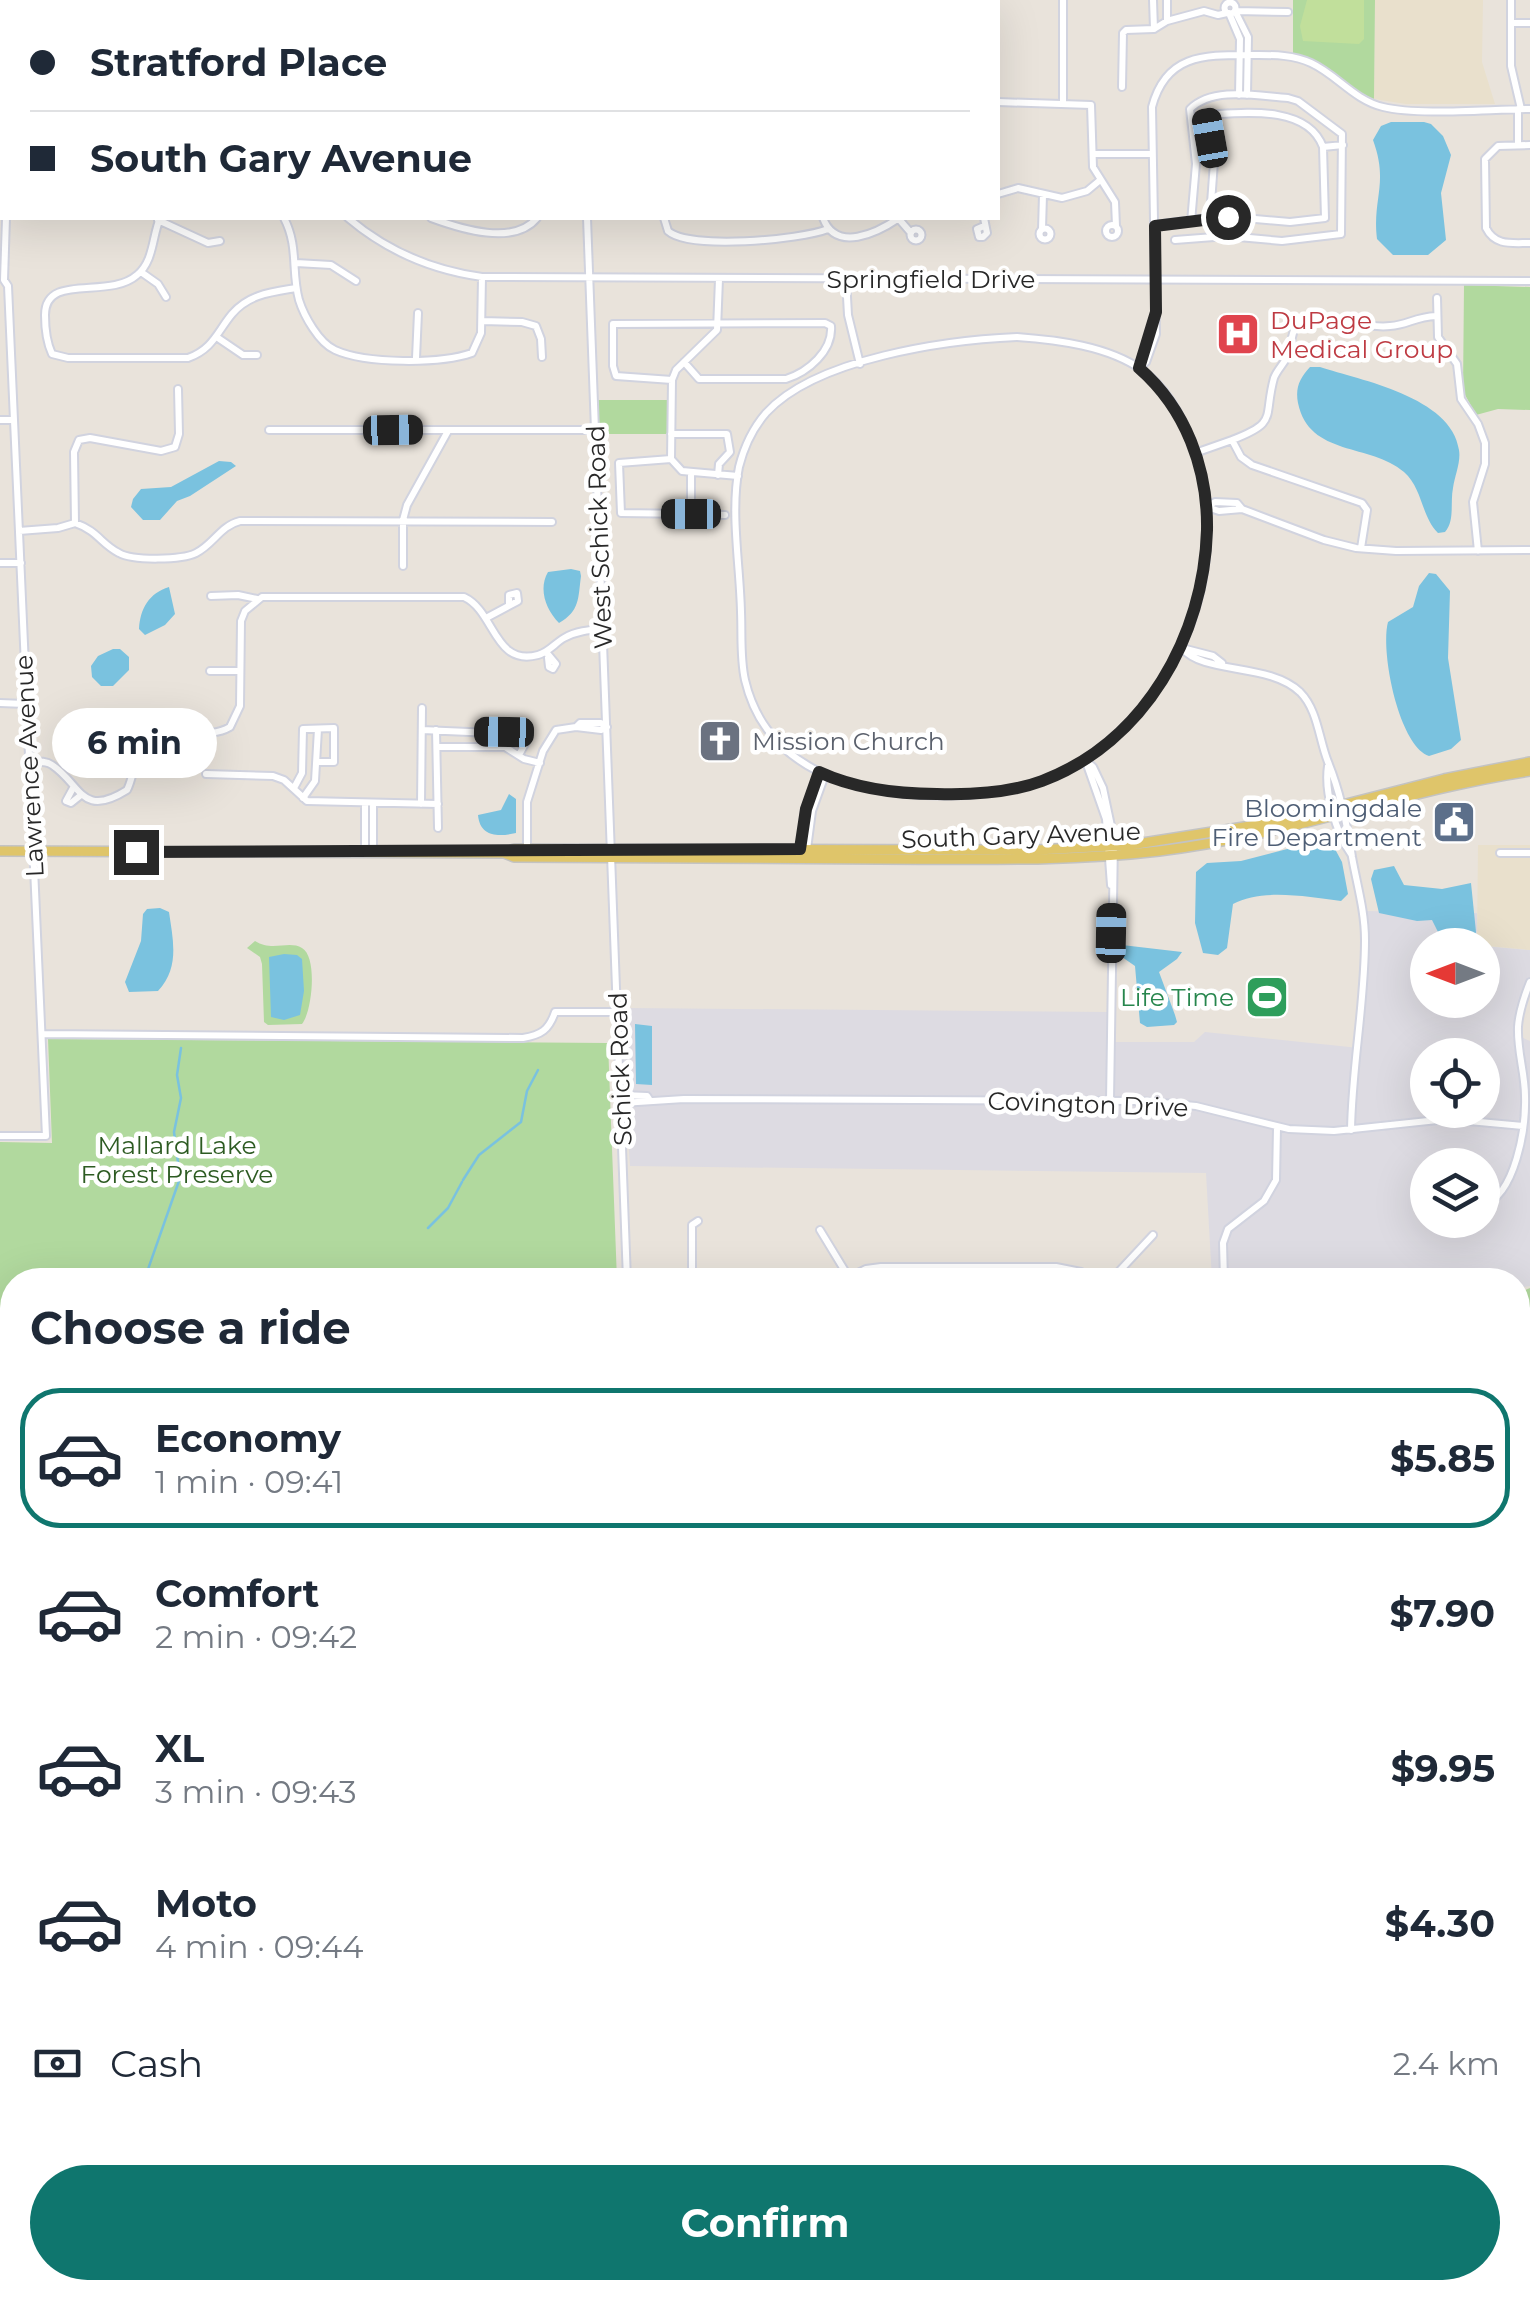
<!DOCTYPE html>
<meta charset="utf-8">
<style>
body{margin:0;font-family:Montserrat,sans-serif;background:#f6f6f7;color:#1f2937;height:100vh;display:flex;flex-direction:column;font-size:38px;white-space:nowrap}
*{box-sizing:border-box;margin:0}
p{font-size:32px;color:#747a83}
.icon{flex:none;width:55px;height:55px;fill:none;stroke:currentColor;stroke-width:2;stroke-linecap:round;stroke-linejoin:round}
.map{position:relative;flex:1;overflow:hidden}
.panel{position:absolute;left:0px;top:1268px;width:1530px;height:1032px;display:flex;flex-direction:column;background:#fff;border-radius:40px 40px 0 0;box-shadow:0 10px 40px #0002}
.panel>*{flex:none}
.guide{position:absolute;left:0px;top:0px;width:1000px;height:220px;box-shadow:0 10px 40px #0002;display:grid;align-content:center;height:220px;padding:0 30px;background:#fff}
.needle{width:65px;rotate:270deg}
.buttons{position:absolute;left:1410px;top:928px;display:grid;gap:20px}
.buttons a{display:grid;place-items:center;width:90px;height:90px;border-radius:50%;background:#fff;box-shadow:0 10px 40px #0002;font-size:50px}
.end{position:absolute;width:45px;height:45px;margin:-22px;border:12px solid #282828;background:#fff;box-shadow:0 0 0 5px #fff}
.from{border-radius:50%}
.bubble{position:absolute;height:70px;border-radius:35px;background:#fff;box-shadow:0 10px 40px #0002;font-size:32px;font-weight:700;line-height:70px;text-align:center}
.car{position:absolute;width:30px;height:60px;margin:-30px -15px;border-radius:12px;box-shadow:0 0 8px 2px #0007;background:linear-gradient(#222 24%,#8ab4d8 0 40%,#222 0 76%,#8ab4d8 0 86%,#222 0)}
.guide b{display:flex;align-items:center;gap:35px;height:95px;font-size:38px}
.guide b+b{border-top:2px solid #e0e1e3}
.guide i{width:25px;height:25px;background:#1f2937}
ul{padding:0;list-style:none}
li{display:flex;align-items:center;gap:30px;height:140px;margin:0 20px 15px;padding:0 10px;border:5px solid transparent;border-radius:40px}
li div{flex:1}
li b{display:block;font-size:38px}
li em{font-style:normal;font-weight:700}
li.active{border-color:#0f766e}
li>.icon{width:90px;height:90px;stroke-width:1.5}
h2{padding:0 30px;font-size:45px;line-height:120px}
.pay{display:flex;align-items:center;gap:25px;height:110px;padding:0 30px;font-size:38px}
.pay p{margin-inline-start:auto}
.primary-button{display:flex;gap:20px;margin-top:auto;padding:20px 30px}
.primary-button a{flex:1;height:115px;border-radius:60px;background:#0f766e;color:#fff;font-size:40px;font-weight:700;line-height:115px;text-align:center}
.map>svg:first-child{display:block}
.industrial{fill:#dddbe2;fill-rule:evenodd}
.education{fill:#e9e0cc}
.green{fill:#b1d99e}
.pitch{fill:#c1df9b}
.water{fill:#7ac2df}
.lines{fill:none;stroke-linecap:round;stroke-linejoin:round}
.stream{stroke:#7ac2df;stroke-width:2.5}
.minor-casing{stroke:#d1d3df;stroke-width:10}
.major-casing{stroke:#c3c3c3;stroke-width:12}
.minor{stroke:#fff;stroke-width:6}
.major{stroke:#dfc56a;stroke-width:9}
.rail-casing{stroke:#9fa1b0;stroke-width:6}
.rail{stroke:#fff;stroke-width:2.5;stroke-dasharray:8;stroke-linecap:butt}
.route{stroke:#282828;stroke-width:12}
.labels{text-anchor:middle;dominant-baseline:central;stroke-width:9;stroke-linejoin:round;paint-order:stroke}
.street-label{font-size:25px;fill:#282828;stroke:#fff}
.health-label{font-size:25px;fill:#be3a42;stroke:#fff;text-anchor:start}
.worship-label{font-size:25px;fill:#5b616d;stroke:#fff;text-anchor:start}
.service-label{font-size:25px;fill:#4e5e75;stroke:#fff;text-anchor:end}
.leisure-label{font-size:25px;fill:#27864d;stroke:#fff;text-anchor:end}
.park-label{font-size:25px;fill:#2d5b22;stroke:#fff}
</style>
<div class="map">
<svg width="1530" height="2298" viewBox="0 0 1530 2298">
<rect width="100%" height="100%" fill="#e9e3db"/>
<path class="industrial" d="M1365,911L1477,913V945H1428V1000H1482L1483,946L1530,950V979L1516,1035L1530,1041V1286L1518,1288V1280H1212L1206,1173L630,1166L620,1014L629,1008L1108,1012L1109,1042H1194L1205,1032L1359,1048ZM1428,1055H1482V1110H1428ZM1428,1165H1482V1220H1428Z
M709,2288H1202L1198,2298H709Z"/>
<path class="education" d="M1375,0H1483L1482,62L1495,104H1406L1374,99Z
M1478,845H1530V950L1477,945Z"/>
<path class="green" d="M1293,0H1375L1374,99C1344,88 1325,63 1293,53Z
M1464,285L1530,287V410L1498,409L1476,415L1463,391Z
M596,400H673L672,434H597Z
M255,941C272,952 289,940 302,948C318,957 312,1012 302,1024L268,1025L264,1022L262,964L260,957L247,948Z
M48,1039L608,1043L617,1280H12V2288H693V2298H0V1142L52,1143Z
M1530,1288V1376L1518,1392V1293Z"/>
<path class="pitch" d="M1307,0H1364V39L1359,44L1303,41L1300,26Z"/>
<path class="water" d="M1391,122H1424L1431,124L1443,136L1451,155L1441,193L1446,240L1428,255H1393L1377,239C1372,198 1389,184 1373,140L1381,126Z
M1310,367H1320C1360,380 1452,397 1459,450C1461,462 1455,475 1453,488C1450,503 1455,521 1445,532L1438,533C1421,516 1423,489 1404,472C1371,443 1309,457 1298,403C1295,387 1300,378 1310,367Z
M219,461L231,462L236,466L190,496L177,501L160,520H143L131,507L133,499L141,489L171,487Z
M571,569L580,571L581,576C578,598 580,611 559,623C546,610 538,589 548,572Z
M1429,573L1436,574L1450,591L1448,658L1461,740L1451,749L1429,756C1399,746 1380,652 1388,622L1413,607L1419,586Z
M169,587L175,614L165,625L145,635L139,629C140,609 149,593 169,587Z
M113,649H120L129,657V670L113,686H101L92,677L91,666L98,656Z
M509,794L516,799V833C498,837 480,837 478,815L501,810Z
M1329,838L1342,862L1348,894L1341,901C1308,897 1262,888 1233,904L1227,948L1218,955L1203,953L1195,923L1196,872L1207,863L1241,861Z
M1394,866L1404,885L1442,889L1471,883L1476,932L1473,940L1456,945L1441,938L1432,920L1417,921L1379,913L1371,879L1374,870Z
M147,909L160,908L169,912C173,940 180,968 158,991L129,992L125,982L141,941L143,914Z
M1122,945L1182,952L1177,959L1159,972L1175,1015L1177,1022L1174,1025L1147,1027L1140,1023L1135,966L1122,957Z
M284,954L297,955L302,959L304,991L300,1015L284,1020L271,1017L269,957Z
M635,1024L652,1026V1085L636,1084Z
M0,1448L12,1453V1653L0,1663Z
M0,1793L12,1797V2069L0,2064Z"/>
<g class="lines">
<path class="stream" d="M463,1180L479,1155L521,1122L527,1091L538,1070
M428,1228L448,1208L462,1182
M146,1275L180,1178L174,1132L181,1098L177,1075L181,1048"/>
<g class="minor-casing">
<path id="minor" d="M234,0L235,2
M288,0L289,2
M519,0L520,2
M580,0V2
M1153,0L1154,29
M1167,0V21
M1511,0V66L1521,109
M175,2L177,0
M414,2L416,0
M509,2L513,0
M665,2V0
M811,2V0
M972,2V0
M1224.5 8a5.5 5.5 0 1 1 11 0a5.5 5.5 0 1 1-11 0Z
M1235,11L1248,37L1247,95
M1236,11L1288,12
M1229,13L1240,39L1239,95
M1511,23H1530
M1122,87L1123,33L1126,30L1154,29L1167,21L1204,11L1218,15L1227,13
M998,102L1091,105L1093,167L1115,202L1116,226
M1063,102V0
M1518,109V145
M1530,145L1498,146L1485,159L1486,228C1495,246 1511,243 1530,243
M1323,147L1343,145
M1094,154H1152
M998,194L1018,188L1062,198L1087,191L1099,181
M160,218C152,237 154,261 137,275C109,300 45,272 45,315C45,329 46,341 52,354L68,358H188C213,349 217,332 232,314C249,294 272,292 296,288
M284,218C299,247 291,271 299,300C304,316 319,343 335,350C366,364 440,364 472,353L481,333L482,277
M348,218C387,251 431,270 482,277L1530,281
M431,218C461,229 514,246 537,218
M587,218L627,1280
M664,218L668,231C689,250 800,240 828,229
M823,218C836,253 877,233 899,218
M898,218L911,233
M158,220L208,243L220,241
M1191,222L1196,164L1190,109C1213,86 1258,96 1288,98L1298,101L1342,134L1341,234L1282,241L1227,236L1228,217
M1106 231a6 6 0 1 1 12 0a6 6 0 1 1-12 0Z
M1155,225L1222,216L1290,222L1325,218L1323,147C1307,104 1242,113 1206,115L1214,162L1210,217
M984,226L977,229L979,237H983L987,233L984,218
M1039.5 234a5.5 5.5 0 1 1 11 0a5.5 5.5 0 1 1-11 0Z
M1042,229L1043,195
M910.5 235a5.5 5.5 0 1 1 11 0a5.5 5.5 0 1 1-11 0Z
M1175,240L1227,236
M296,263L331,265L356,281
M141,272L158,284L166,297
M719,279L717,330L676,370L672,380L671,459L682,471L738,476
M846,279L848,315L860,364
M1437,298L1438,337L1457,364L1461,399L1478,424L1485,443V464L1473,502L1478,551
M482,321L522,322L536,326L541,339L542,357
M1017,337C1058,340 1108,346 1142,370C1168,389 1185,422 1195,452C1232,566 1183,694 1084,760C1031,796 954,800 892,792C844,786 796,769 767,729C756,714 749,697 745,680C740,658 742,634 741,612C740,565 730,512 739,467C744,447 753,428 766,413C816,358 947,340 1017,337Z
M218,338L243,355H257
M416,358L418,313
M1140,366L1154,326
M1139,368L1146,362L1156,334L1152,107C1166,54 1204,55 1250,55C1271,55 1292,54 1311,63C1337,75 1354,100 1383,107C1420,116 1490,109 1530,109
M672,380L616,376L613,366V324L825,323L831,326C833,351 808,372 786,379H699L684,362
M0,420H13
M269,430H595
M671,434H727L730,452L719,464L718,475
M1232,440C1279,422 1263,418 1274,378C1277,370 1283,365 1287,357C1292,347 1290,336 1296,326C1325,309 1360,330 1390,326C1408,325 1414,317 1436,316
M1195,453L1232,440L1241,457L1252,465L1362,503L1367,510L1361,548
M671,459L619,463L621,513L691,514V473
M1207,507L1215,502L1237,503L1242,509L1324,540L1356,548L1396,551L1530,550
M1207,507L1219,511L1242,509
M691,514L725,515
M75,523L74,452L79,440L90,438L161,451L175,447L179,434L178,389
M19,531L58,528L75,523C98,531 101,544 119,553C133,561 182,560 196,553C214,544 220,526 240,521L552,522
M0,563H21
M403,566V520L407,505L448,431
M211,596L238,595L257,599
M488,617L518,601L517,593L509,595V605
M1182,648C1204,675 1268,662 1300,692C1318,710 1319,740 1328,762C1341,794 1347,823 1352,857C1357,885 1365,911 1365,940C1365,1003 1352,1066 1351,1130
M1182,648L1213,656L1222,663
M546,652L556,664L553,669L549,667L548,658
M210,671H240
M0,703L25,704
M576,727L601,730L607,727
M422,730L515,734L526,742L519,755
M436,730L438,828
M437,747H505L524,759L540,763
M1085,760L1093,767L1103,788L1114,840L1110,1101
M28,762C36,762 45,760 52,765C81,784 81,819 127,790C134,777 134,756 144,745C165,723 205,742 230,727L240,706L241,621L245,611L262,597H464C495,611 494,667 538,655C549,652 555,643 564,638C576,631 589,630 602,629
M1086,762L1106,819L1111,885
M1328,766C1324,792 1336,833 1351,854
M206,774L273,776L284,780L307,801L438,804
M73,788L66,801L71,803L81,795
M294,788L302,773L303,729L334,728V762H317
M303,798L315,781L318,729
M365,803V852
M373,804V852
M421,804L422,708
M527,849V802L543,751L556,730L576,727L580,723H601L606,727
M800,849L805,809L819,772
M807,849L812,811L825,775
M1500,853H1530
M43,1034L523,1038C541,1035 549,1030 555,1012H618
M622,1095L647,1096L649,1099
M622,1103L684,1099L1140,1101L1196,1106L1289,1129L1334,1131L1447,1119L1523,1126
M0,1136H46L8,286L4,280L6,218
M1482,1206C1516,1195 1526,1127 1525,1096C1525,1073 1517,1051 1518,1027C1519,1011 1524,997 1530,982
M820,1230L848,1276
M692,1280V1225L698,1221
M844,1280L866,1269L881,1267H1056L1081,1272L1096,1280
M1111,1280L1153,1235
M1224,1280L1223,1243L1228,1229L1264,1201L1276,1180L1277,1128
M1518,1825L1530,1824
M1518,2040H1530
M1518,2145L1523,2109V2040
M1518,2196L1530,2198
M702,2288L703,2298
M1005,2298L1007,2288
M1379,2298L1381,2288
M1443,2298L1444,2288
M1507,2298V2288"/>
</g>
<g class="major-casing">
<path id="major" d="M0,851L504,853L514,849L1037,850L1130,845L1276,822L1444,779L1530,762
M504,853L514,857C636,858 757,858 879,859C972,859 1066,862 1159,851C1286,836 1404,790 1530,771"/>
</g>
<use href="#minor" class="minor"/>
<use href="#major" class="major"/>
<g class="rail-casing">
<path id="rail" d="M1518,1464L1530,1431
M1202,2298L1206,2288"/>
</g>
<use href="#rail" class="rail"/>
</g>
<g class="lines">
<path class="route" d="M136,852L800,849L806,809L819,772C856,789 897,794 937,794C971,795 1010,793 1042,781C1145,742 1204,636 1207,530C1208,469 1186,409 1139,368L1156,312L1155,226L1228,217"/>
</g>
<defs>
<g id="hospital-square" transform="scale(2.25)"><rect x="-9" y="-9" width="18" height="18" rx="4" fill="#e0444e" stroke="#fff"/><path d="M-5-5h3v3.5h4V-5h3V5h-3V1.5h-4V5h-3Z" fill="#fff"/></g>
<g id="church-square" transform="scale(2.25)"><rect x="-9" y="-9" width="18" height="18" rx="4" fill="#6b7280" stroke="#fff"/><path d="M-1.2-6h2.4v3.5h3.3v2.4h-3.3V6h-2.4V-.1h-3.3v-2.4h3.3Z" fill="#fff"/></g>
<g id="civic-square" transform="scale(2.25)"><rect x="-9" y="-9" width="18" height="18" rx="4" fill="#5c6f8a" stroke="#fff"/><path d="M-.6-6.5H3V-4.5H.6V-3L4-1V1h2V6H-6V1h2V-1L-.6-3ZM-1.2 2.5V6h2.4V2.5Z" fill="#fff"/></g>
<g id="stadium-square" transform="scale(2.25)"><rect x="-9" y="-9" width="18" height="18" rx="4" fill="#2e9e5b" stroke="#fff"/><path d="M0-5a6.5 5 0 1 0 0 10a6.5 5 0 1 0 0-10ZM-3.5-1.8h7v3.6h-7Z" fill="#fff"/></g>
</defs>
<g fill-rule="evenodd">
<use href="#hospital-square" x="1238" y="334"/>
<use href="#church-square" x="720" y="741"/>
<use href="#civic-square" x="1454" y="822"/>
<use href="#stadium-square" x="1267" y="997"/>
</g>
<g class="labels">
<g class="street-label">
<text x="931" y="279">Springfield Drive</text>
<text transform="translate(599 537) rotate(-92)">West Schick Road</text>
<text transform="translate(29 766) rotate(-93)">Lawrence Avenue</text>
<text transform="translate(1021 835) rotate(-2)">South Gary Avenue</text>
<text transform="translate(620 1069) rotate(-92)">Schick Road</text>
<text transform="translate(1088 1104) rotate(2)">Covington Drive</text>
</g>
<g class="health-label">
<text x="1270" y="320">DuPage<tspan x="1270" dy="29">Medical Group</tspan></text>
</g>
<g class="worship-label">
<text x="752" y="741">Mission Church</text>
</g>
<g class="service-label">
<text x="1422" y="808">Bloomingdale<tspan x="1422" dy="29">Fire Department</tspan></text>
</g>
<g class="leisure-label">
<text x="1234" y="997">Life Time</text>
</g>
<g class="park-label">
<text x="177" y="1145">Mallard Lake<tspan x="177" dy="29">Forest Preserve</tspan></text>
</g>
</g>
</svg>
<div class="buttons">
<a><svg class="needle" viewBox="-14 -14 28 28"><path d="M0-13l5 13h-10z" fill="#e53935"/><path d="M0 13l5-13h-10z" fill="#747a83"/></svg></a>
<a><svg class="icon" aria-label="locate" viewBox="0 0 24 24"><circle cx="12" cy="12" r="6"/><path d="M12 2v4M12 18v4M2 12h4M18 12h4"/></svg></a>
<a><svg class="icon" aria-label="layers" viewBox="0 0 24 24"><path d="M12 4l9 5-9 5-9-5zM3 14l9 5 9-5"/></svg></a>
</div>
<i class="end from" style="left:1228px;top:217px"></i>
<i class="end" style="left:136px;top:852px"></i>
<div class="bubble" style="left:52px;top:708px;width:165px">6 min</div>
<i class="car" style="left:1210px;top:138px;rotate:350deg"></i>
<i class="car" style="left:393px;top:430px;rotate:89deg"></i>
<i class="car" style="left:691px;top:514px;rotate:270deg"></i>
<i class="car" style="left:504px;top:732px;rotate:271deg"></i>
<i class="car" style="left:1111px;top:933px;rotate:1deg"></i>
<div class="guide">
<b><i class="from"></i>Stratford Place</b>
<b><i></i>South Gary Avenue</b>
</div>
<section class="panel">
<h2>Choose a ride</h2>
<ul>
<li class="active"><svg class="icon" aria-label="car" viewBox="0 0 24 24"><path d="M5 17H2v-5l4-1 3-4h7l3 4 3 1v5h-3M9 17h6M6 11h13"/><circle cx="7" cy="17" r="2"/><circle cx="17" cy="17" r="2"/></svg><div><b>Economy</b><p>1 min · 09:41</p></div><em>$5.85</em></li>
<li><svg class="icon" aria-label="car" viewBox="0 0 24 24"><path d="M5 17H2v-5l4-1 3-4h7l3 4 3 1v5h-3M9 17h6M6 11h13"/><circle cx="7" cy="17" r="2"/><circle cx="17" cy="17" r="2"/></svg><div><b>Comfort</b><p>2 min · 09:42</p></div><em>$7.90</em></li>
<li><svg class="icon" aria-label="car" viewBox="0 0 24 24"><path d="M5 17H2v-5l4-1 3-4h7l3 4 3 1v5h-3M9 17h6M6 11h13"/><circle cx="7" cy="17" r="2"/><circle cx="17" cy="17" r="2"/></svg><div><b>XL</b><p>3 min · 09:43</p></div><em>$9.95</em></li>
<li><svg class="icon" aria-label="car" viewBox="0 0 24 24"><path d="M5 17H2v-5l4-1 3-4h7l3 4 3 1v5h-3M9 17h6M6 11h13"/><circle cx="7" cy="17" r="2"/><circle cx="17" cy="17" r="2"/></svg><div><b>Moto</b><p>4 min · 09:44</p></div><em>$4.30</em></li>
</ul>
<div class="pay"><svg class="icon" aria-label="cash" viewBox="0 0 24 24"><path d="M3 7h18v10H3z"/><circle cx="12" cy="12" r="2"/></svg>Cash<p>2.4 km</p></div>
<div class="primary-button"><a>Confirm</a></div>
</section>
</div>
